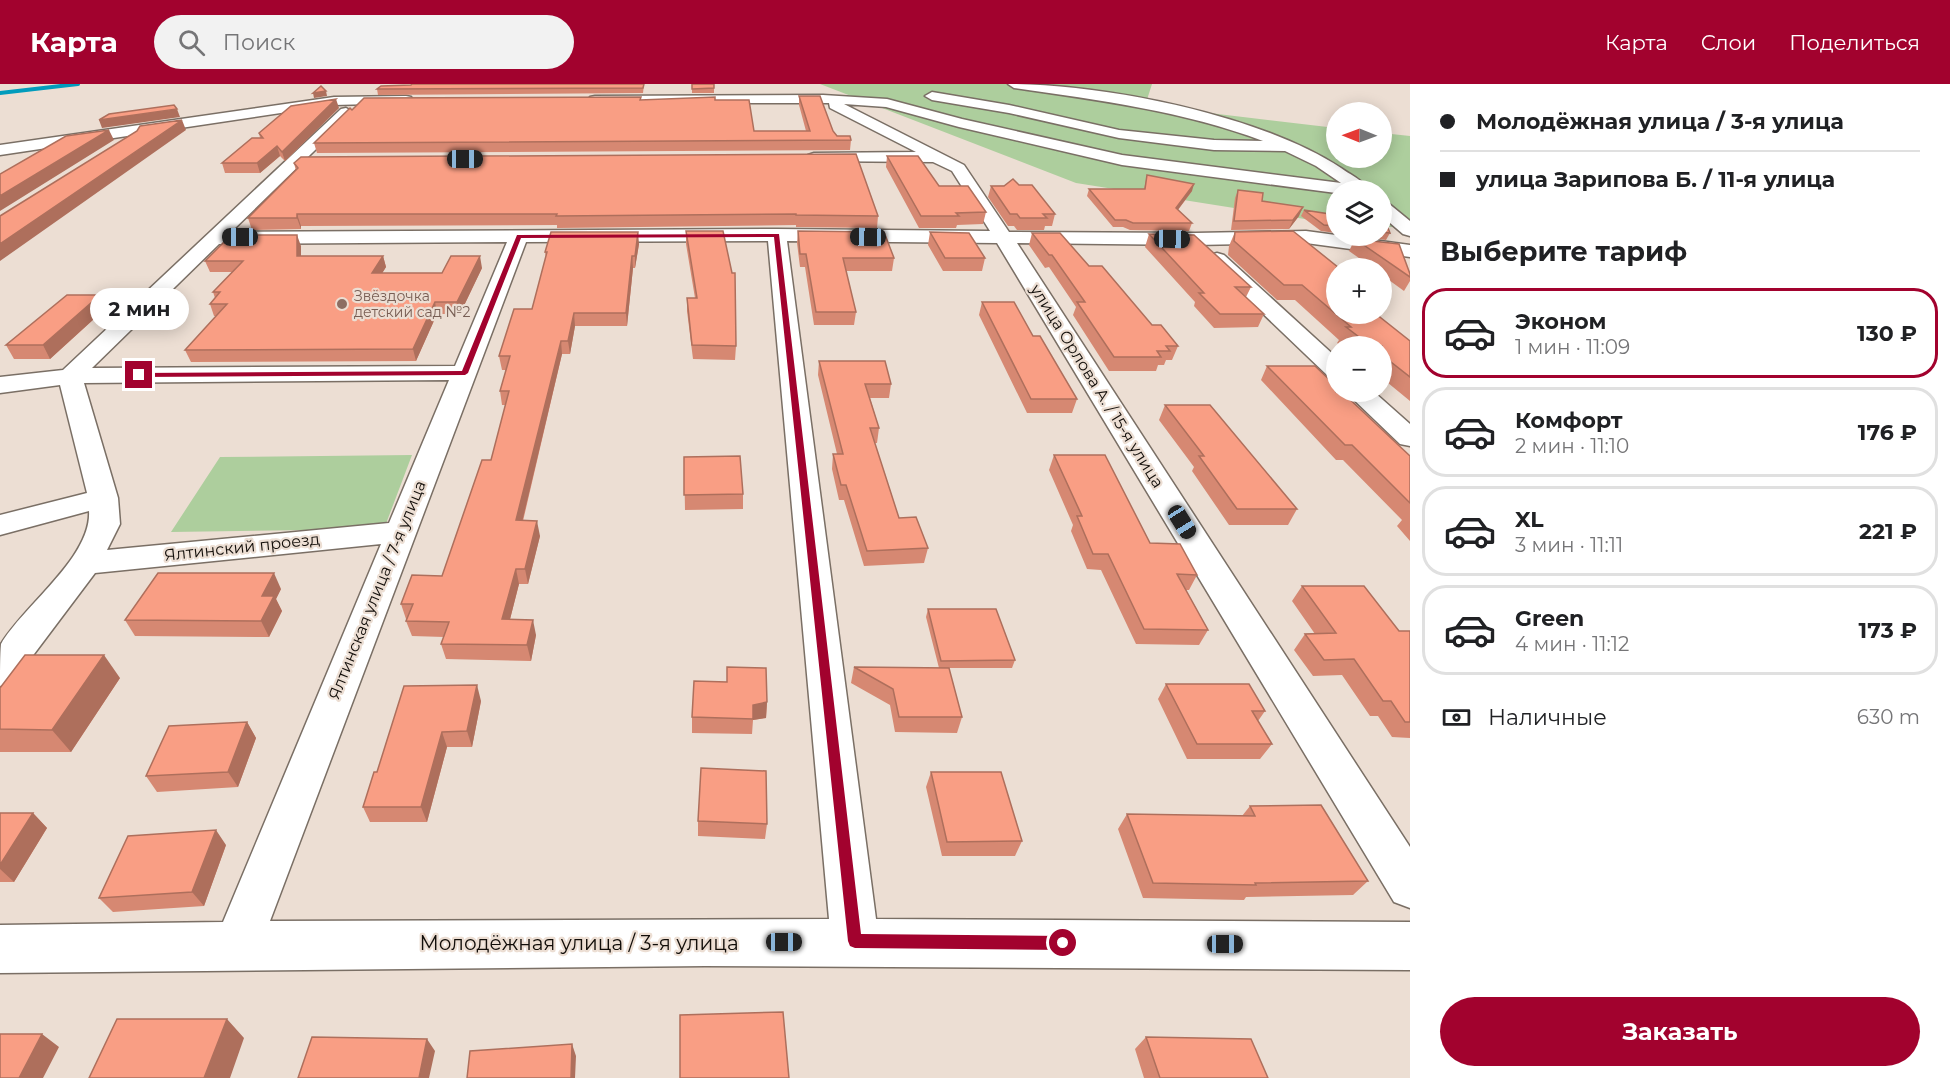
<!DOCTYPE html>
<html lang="ru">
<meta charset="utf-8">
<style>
body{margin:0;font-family:Montserrat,sans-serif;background:#f2f2f2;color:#202124;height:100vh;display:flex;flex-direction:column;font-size:22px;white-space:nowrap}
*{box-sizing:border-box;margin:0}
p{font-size:20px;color:#757577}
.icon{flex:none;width:33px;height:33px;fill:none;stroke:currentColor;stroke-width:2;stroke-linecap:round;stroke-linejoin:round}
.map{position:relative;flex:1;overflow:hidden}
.details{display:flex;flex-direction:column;background:#fff;width:540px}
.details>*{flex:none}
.guide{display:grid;align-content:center;height:132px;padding:0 30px;background:#fff}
.needle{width:39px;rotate:271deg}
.buttons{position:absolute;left:1326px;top:18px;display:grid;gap:12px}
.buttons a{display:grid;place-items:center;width:66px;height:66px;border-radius:50%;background:#fff;box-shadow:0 3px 15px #0003;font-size:30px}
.end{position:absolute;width:27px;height:27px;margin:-14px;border:8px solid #a2022e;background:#fff;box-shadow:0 0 0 3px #fff}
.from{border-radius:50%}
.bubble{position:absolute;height:42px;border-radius:21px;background:#fff;box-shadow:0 3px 15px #0003;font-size:20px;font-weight:700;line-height:42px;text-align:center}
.car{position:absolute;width:18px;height:36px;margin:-18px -9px;border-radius:8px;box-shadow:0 0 4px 2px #0007;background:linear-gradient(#222 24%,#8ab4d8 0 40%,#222 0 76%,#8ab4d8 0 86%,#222 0)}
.guide b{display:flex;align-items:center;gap:21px;height:57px;font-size:22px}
.guide b+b{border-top:2px solid #e0e0e0}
.guide i{width:15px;height:15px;background:#202124}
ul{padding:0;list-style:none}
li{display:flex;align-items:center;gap:18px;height:90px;margin:0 12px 9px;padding:0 18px;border:3px solid #e0e0e0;border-radius:24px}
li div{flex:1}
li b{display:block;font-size:22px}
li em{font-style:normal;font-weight:700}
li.active{border-color:#a2022e}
li>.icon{width:54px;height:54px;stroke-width:1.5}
h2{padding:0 30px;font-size:27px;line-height:72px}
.pay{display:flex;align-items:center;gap:15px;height:66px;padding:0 30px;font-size:22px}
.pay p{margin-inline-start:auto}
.cta{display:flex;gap:12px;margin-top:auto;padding:12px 30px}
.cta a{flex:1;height:69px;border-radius:36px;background:#a2022e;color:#fff;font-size:24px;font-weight:700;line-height:69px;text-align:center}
header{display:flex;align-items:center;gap:36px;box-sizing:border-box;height:84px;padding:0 30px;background:#a2022e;color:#fff}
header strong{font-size:28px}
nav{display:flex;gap:33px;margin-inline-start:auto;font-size:21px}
.search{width:420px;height:54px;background:#f2f2f2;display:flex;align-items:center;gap:15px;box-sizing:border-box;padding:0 21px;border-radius:33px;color:#757577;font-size:22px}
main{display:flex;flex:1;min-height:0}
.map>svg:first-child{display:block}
.green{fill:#adce9d}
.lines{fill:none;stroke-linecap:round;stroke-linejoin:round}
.stream{stroke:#019cbc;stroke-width:4}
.minor-casing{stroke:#7a6f65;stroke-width:3}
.minor{fill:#fff;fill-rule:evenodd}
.wall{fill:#d68872}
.shaded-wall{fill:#ae6f5c}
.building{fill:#f99e84;stroke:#ae6f5c;stroke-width:1.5}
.route{fill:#a2022e}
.education-dot{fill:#8d6e63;stroke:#ecded3;stroke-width:2}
.labels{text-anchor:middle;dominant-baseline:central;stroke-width:4.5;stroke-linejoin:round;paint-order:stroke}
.far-education-label{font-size:14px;fill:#785e54;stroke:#ecded3;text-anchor:start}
.street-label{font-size:16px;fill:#110d09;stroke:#ecded3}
.near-street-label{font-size:20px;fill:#110d09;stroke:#ecded3}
</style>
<header>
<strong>Карта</strong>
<div class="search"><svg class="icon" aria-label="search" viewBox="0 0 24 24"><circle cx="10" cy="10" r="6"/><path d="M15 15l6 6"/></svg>Поиск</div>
<nav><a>Карта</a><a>Слои</a><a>Поделиться</a></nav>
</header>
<main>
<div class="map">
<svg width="1410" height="994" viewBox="0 0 1410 994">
<rect width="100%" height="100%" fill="#ecded3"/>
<path class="green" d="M820,0H1152L1144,25L1193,27L1336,44V74H1382V49L1410,52V143H1382V106H1336V140L1076,99Z
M412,371L384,445L171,448L220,373Z"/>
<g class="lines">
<path class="stream" d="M0,9L78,0"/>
<g class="minor-casing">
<path id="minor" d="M1008,0C1105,0 1260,31 1341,84C1349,90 1361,95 1366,103L1364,106H1336V109L1122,81L959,43L886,23L844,20L964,81L1009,148L1195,149L1306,147L1410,161V173L1306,159L1195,161L1017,159L1410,763V824L1394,818L997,159L787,157L876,835L1410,838V886L705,882L0,889V841L223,838L381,460L95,489L13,598L0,602C0,591 0,570 1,560C23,522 92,473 89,427L0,451V431L87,409L60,301L0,309V293L63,286L341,25L346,24L353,28L351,31L231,148L777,145L990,147L952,87L933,78L808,77L806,74L808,71L814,69L916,68L830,24L829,19H590L588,16L590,13L595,12L823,11L887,15L962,35L1122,71L1341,99L1316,82L1285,67L1214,66L1119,54L1009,29L932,16L925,12L932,8L1009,21L1119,46L1214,56L1263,57C1183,27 1098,16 1014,4ZM768,157L829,835L270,837L526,158ZM507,158L455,282L92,284L219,160ZM449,296L389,439L107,466L120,440L118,414L84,299Z
M406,12L411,13L413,16L411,19L334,21L0,71V61L334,13Z
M1382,118L1388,119L1410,137V152L1403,150L1382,132Z
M1217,169L1224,171L1336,273V293L1327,291L1210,179L1207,175L1210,171Z
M1348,308H1374L1410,340V362L1400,360L1351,313Z"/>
</g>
<use href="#minor" class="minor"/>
</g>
<path class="wall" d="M644,0L643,9L378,11L377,5Z
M692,0H714V9H692Z
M799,12L837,52L851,56L850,66L317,69L314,59L352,26L641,13V16H715L754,47H806L799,21Z
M339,24L285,77L280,72L260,89H225L222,79L260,54L259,49Z
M887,72L986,128L983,140L957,141L956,144H919L886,83Z
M294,79L878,132L877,144L796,143V141L557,144V141L301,142V145L252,146L248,134L296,87Z
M1147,91L1192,107L1178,126L1192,139L1189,147L1130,146L1123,143H1113L1087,112L1089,105H1144Z
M1019,101L1055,130L1052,142H1045L1044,146H1017L1014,142H1008L988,113L991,102Z
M1238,106L1262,117L1299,132L1289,145L1231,146L1235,114Z
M1304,126L1336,131V149L1321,147L1301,132Z
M1382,134L1390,149L1386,156L1356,152H1382Z
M686,147L736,262L735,276L693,275L687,227V214H695L686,160Z
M798,147L894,174L892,187H846L856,228L854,241H814L805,183H800L797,159Z
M1293,147L1336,230L1410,257V317L1382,294V262H1342L1337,259L1339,256L1295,216H1277L1228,171L1229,162L1235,148Z
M930,148L985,174L982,187H943L928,161Z
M1032,149L1089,182L1152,241L1178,262L1172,276H1166L1164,281H1158L1156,287H1109L1073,231L1076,223L1049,183L1045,184L1029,161Z
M1149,150L1251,203L1246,213L1264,230L1258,243L1214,244L1194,222L1195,218L1145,163Z
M1355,155L1410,190V197L1404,207L1382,191V184H1373L1349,167Z
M639,160L635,184H633L627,242H575L570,270H562L523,437L540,452L528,500H519L510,535L536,551L531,577L446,575L441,560L444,553L412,552L406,537L407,535H406L401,520L442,492L491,376L506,321H502L500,307L506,286H502L499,272L532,225L546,173L545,168Z
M301,162V172H383L386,183L382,189H442L482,184L460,230H437L416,277L191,278L185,266L216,232H214L210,220L215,214L213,208L232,188H210L205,177Z
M100,211L106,224L50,275H14L6,261Z
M982,218L1033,252L1077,315L1072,329H1027L979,231Z
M819,277L891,300L889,314H870L879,344L877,359H875L899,434L928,464L924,479L864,482L844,416H839L832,385L833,370H837L818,291Z
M1267,282L1410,372V457L1397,442L1402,436L1343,376H1336L1261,296Z
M1165,321L1297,425L1288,441H1229L1192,387L1194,383L1159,336Z
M1054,371L1150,459L1197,491L1189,506H1186L1208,546L1199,561L1136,560L1101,486L1087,485L1071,447L1073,441L1049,386Z
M684,373L743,410V425L685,426Z
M1302,502L1399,547H1410V654L1392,653L1378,632H1370L1342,591L1313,592L1294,566L1305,550H1315L1292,517Z
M281,505L276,515L282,527L269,553L135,552L125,536Z
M928,525L1015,576L1012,584H949L962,633L957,649L895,648L890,621L851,599L854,583L939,584L926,533Z
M120,594L71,668H0V604Z
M1166,600L1265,627L1258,637L1272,660L1260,675H1187L1158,615Z
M481,617L472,663H447L427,738H370L363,723L377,688Z
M767,618L766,634L753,636L752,650L692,649V633Z
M247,638L256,654L238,703L157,708L146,692Z
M931,688L1022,757L1015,772H942L926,703Z
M1250,722L1368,797L1353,811L1246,813L1244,816L1143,814L1118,745L1127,730L1242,732Z
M0,729H33L47,744L14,798H0Z
M698,737L767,740L765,755L698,752Z
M226,761L204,822L113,828L99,814Z
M1146,953L1268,994H1144L1135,965Z"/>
<path class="shaded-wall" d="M326,7L327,12L314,14L313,9Z
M336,15L339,24L285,77L282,68Z
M177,25L180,33L102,44L99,36Z
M182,36L186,46L0,177V160Z
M109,46L114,56L0,127V112Z
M277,62L280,72L260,89L257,79Z
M1194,100L1192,107L1173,132L1176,124Z
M1303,123L1299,132L1289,145L1293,136Z
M297,130L301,142V145L297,134Z
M638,148L639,160L635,184V172Z
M297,151L301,162V183L297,172Z
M383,172L386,183L375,201L372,189Z
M480,172L482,184L460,230L457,218Z
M632,172L633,184L627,242L626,229Z
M100,211L106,224L50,275L43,261Z
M435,218L437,230L416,277L413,265Z
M574,229L575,242L570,270L568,257Z
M561,257L562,270L519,451L516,436Z
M537,437L540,452L528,500L525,485Z
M516,485L519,500L506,551L502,535Z
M274,489L281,505L276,515L282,527L269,553L261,537L262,512Z
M533,536L536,551L531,577L527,561Z
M104,571L120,594L71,668L52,646Z
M477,601L481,617L472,663L467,647Z
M767,618L766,634L753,636V621Z
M247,638L256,654L238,703L228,688Z
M442,648L447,663L427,738L421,723Z
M33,729L47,744L14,798L0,785V781Z
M216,746L226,761L204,822L192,808Z
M227,935L244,954L230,994H204Z
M42,950L59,963L43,994H19Z
M427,955L435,967L429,994H419Z
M572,960L576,972L575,994H571Z"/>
<path class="building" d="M412,0H644L643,4L377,5L381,2L411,1Z
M692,0H714V4L692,5Z
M321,2L326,7L313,9Z
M799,12H820L833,47L837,52H850L851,56L314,59L350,24L352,26L364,14L641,13L640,16L715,13V16H749L754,47H810Z
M336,15L282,68L277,62L257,79H222L252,54H263L259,49L291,22Z
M174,21L177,25L99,36L109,30Z
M182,36L0,160V132L137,47L140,42Z
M109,46L0,112V90L66,52Z
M856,70L878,132L796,131V130L556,132L557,130H297V134H248L298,84L294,79L301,73Z
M887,72H918L939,102H968L986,128L956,129L959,132H921Z
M1147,91L1194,100L1176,124L1192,139H1133L1126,136H1115L1089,105H1145Z
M1013,95L1019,101H1032L1055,130H1043L1047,134H1020L1017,130H1010L991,102H1004Z
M1238,106L1263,109L1262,117L1303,123L1293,136L1234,137Z
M1304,126L1336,131V142L1324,141Z
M1382,134H1384L1390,149L1382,148Z
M686,147H723L732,189H735L736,262L692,261L687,214H697Z
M798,147L884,148L894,174H843L856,228H816L806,170H800Z
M1293,147L1339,184H1336V230H1376L1410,257V293L1382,271V262H1371L1346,243H1351L1302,201H1284L1234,157L1235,148Z
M551,148H638L635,172H632L626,229H574L568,257H561L516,436L537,437L525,485H516L502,535L533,536L527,561L441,560L449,538L406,537L413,520H401L412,491L442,492L482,376H491L509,307H500L510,272H499L514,225H532L547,168H545Z
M930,148L969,149L985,174H945Z
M1032,149H1060L1089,182H1102L1152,241H1161L1178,262H1166L1170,267H1157L1161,273H1114L1077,218H1085L1052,171H1049Z
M1149,150L1194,151L1251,203H1235L1264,230H1220L1199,209H1204Z
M231,151H297V172H383L372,189H442L451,172H480L457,218H435L413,265L185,266L227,220H210L220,208H213L243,177H205Z
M1355,155L1399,160L1410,190V193Z
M67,211H100L43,261H6Z
M982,218H1014L1033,252H1040L1077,315H1031Z
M819,277H885L891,300H865L879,344H870L899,434L916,433L928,464L867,467L846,401H841L833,370H843Z
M1267,282H1315L1336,302V308H1342L1410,372V419L1352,361H1345Z
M1165,321H1210L1297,425H1237L1199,372H1204Z
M1054,371H1105L1150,459L1180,460L1197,491L1177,490L1208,546L1144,545L1108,470H1093L1077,432H1082Z
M740,372L743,410L684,411V373Z
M158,489H274L262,512H274L261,537L125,536Z
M1302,502H1364L1399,547H1410V638H1405L1391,617H1383L1354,575L1324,576L1305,550L1336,549Z
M928,525H996L1015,576L941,577Z
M25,571H104L52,646L0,645V604Z
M727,583L766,584L767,618L753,621V635L692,633L694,597L727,598Z
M854,583L949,584L962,633H899L893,605Z
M1166,600H1249L1265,627H1252L1272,660H1197Z
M477,601L467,647L442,648L421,723H363L374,688H377L404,602Z
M247,638L228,688L146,692L169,642Z
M701,684L766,687L767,740L698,737Z
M931,688H1001L1022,757L947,758Z
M1321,721L1368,797L1255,799L1256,801L1153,799L1127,730L1255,732L1250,722Z
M0,729H33L0,781Z
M216,746L192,808L99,814L128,752Z
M783,928L789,994H680V931Z
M117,935H227L204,994H89Z
M0,950H42L19,994H0Z
M312,953L427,955L419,994H298Z
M1146,953L1251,955L1268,994H1160Z
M572,960L571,994H467L470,967Z"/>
<path class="route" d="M779,150L861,850L1063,852L1068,854L1070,859L1068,864L1063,866L855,864L850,862L848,857L774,153L521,154L468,289L465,291L139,293L136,291L139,289L462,287L517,151Z"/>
<circle class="education-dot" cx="342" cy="220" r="6"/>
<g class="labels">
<g class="far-education-label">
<text x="354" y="212">Звёздочка<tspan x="354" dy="16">детский сад №2</tspan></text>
</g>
<g class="street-label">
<text transform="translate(1097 302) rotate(58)">улица Орлова А. / 15-я улица</text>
<text transform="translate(242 463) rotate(-6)">Ялтинский проезд</text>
<text transform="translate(377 506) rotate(-68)">Ялтинская улица / 7-я улица</text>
</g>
<g class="near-street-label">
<text x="579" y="859">Молодёжная улица / 3-я улица</text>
</g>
</g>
</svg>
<div class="buttons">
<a><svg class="needle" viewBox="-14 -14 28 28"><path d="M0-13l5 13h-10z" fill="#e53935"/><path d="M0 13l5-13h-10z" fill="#757577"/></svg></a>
<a><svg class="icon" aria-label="layers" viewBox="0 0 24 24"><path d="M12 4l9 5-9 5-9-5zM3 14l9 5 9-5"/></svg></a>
<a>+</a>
<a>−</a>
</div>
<i class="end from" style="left:1063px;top:859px"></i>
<i class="end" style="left:139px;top:291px"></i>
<div class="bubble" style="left:90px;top:204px;width:99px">2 мин</div>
<i class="car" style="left:465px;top:75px;rotate:90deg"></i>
<i class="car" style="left:240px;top:153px;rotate:270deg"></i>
<i class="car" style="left:868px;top:153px;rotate:271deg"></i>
<i class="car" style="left:1172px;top:155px;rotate:91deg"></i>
<i class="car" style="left:1182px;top:438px;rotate:148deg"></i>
<i class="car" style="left:784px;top:858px;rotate:90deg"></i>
<i class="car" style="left:1225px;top:860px;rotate:90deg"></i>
</div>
<section class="details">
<div class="guide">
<b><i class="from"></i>Молодёжная улица / 3-я улица</b>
<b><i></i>улица Зарипова Б. / 11-я улица</b>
</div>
<h2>Выберите тариф</h2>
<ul>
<li class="active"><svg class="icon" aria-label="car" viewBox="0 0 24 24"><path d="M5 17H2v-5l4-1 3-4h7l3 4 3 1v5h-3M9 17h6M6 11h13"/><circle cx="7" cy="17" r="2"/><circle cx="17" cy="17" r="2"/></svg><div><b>Эконом</b><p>1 мин · 11:09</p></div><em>130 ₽</em></li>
<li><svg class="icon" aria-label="car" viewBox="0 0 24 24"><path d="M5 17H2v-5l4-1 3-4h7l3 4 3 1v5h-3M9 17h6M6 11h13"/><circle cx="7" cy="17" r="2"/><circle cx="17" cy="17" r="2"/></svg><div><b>Комфорт</b><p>2 мин · 11:10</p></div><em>176 ₽</em></li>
<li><svg class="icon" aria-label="car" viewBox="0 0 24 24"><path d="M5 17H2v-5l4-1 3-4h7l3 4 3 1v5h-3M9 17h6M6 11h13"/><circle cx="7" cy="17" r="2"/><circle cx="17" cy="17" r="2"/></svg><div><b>XL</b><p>3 мин · 11:11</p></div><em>221 ₽</em></li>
<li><svg class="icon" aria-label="car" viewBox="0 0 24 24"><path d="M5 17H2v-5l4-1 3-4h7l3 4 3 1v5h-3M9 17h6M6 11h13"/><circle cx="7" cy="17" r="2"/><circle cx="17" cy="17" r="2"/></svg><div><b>Green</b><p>4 мин · 11:12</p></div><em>173 ₽</em></li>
</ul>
<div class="pay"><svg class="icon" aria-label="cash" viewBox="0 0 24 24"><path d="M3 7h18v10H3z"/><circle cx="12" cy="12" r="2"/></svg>Наличные<p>630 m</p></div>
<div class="cta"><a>Заказать</a></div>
</section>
</main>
